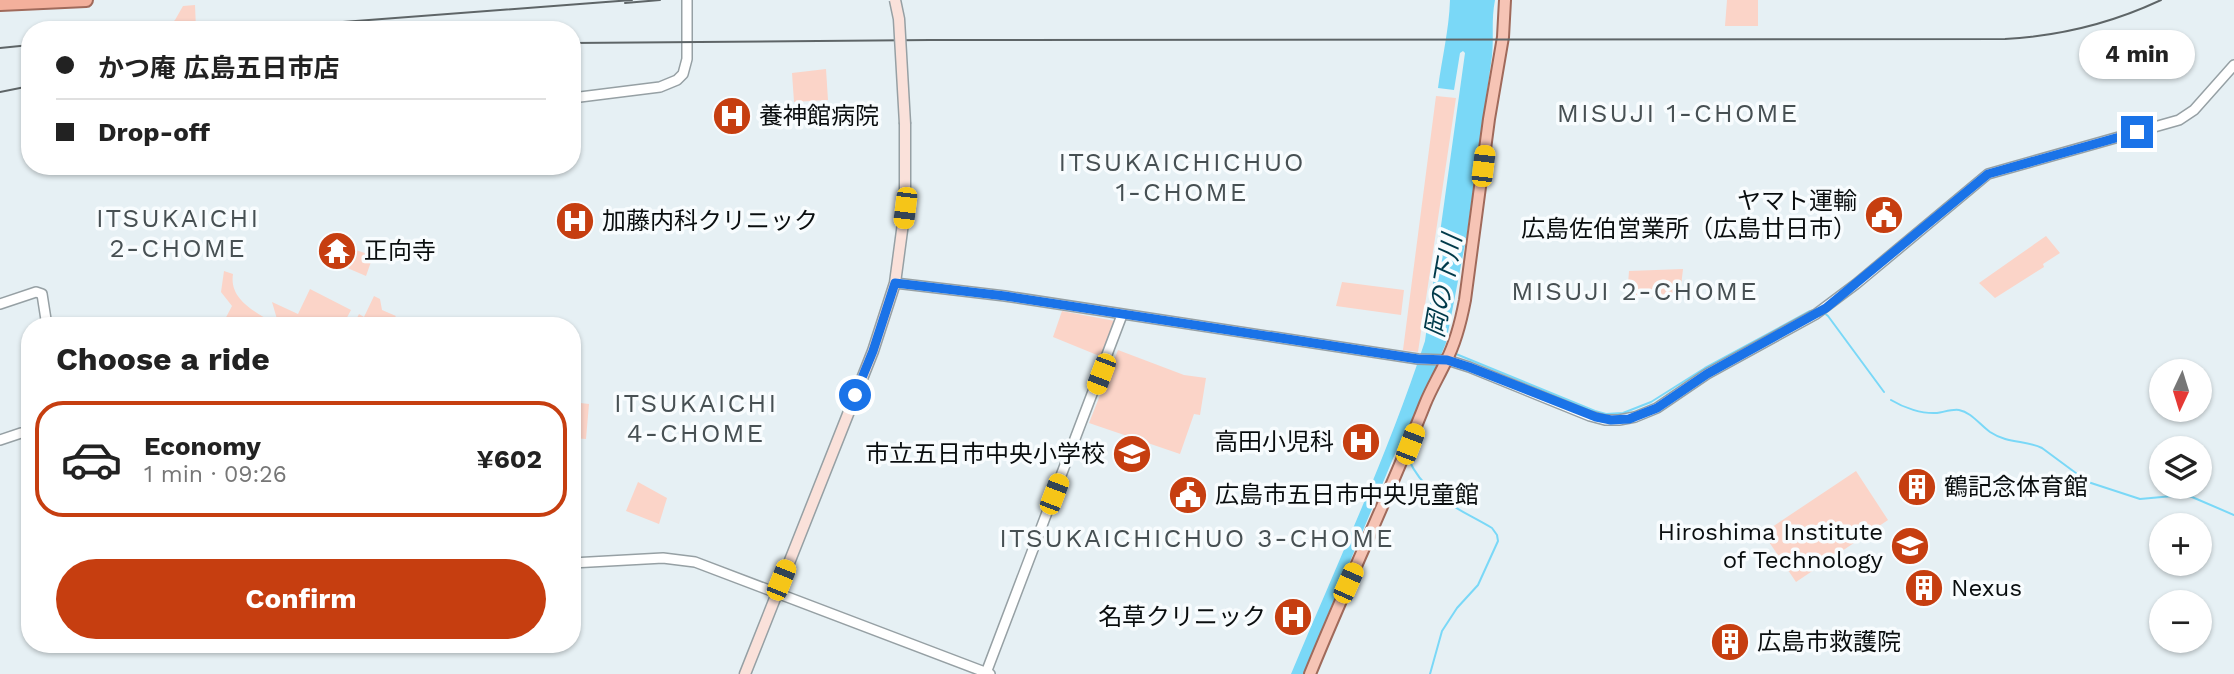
<!DOCTYPE html>
<meta charset="utf-8">
<style>
body{margin:0;font-family:"Work Sans","Noto Sans JP",sans-serif;background:#f6f6f6;color:#222;height:100vh;display:flex;flex-direction:column;font-size:26px;white-space:nowrap}
*{box-sizing:border-box;margin:0}
p{font-size:23px;color:#767676}
.icon{flex:none;width:38px;height:38px;fill:none;stroke:currentColor;stroke-width:2;stroke-linecap:round;stroke-linejoin:round}
.map{position:relative;flex:1;overflow:hidden}
.panel{position:absolute;left:21px;top:317px;width:560px;height:336px;display:flex;flex-direction:column;background:#fff;border-radius:28px;box-shadow:0 2px 5px #0004}
.panel>*{flex:none}
.hud{position:absolute;left:21px;top:21px;width:560px;height:154px;border-radius:28px;box-shadow:0 2px 5px #0004;display:grid;align-content:center;height:154px;padding:0 35px;background:#fff}
.needle{width:46px;rotate:184deg}
.fabs{position:absolute;left:2149px;top:359px;display:grid;gap:14px}
.fabs a{display:grid;place-items:center;width:63px;height:63px;border-radius:50%;background:#fff;box-shadow:0 2px 5px #0004;font-size:35px}
.end{position:absolute;width:32px;height:32px;margin:-16px;border:9px solid #1a73e8;background:#fff;box-shadow:0 0 0 4px #fff}
.from{border-radius:50%}
.bubble{position:absolute;height:49px;border-radius:24px;background:#fff;box-shadow:0 2px 5px #0004;font-size:23px;font-weight:700;line-height:49px;text-align:center}
.car{position:absolute;width:21px;height:42px;margin:-21px -10px;border-radius:9px;box-shadow:0 0 5px 2px #0007;background:linear-gradient(#f5c518 24%,#345 0 40%,#f5c518 0 76%,#345 0 86%,#f5c518 0)}
.hud b{display:flex;align-items:center;gap:24px;height:66px;font-size:26px}
.hud b+b{border-top:2px solid #e0e0e0}
.hud i{width:18px;height:18px;background:#222}
ul{padding:0;list-style:none}
li{display:flex;align-items:center;gap:21px;height:116px;margin:0 14px 10px;padding:0 21px;border:4px solid transparent;border-radius:28px}
li div{flex:1}
li b{display:block;font-size:26px}
li em{font-style:normal;font-weight:700}
li.on{border-color:#c63e10}
li>.icon{width:63px;height:63px;stroke-width:1.5}
h2{padding:0 35px;font-size:32px;line-height:84px}
.primary-button{display:flex;gap:14px;margin-top:auto;padding:14px 35px}
.primary-button a{flex:1;height:80px;border-radius:42px;background:#c63e10;color:#fff;font-size:28px;font-weight:700;line-height:80px;text-align:center}
.map>svg:first-child{display:block}
.green{fill:#fbd4c8}
.water{fill:#7ad8f7}
.lines{fill:none;stroke-linecap:round;stroke-linejoin:round}
.stream{stroke:#7ad8f7;stroke-width:2}
.tertiary-casing{stroke:#96a0a4;stroke-width:12}
.secondary-casing{stroke:#96a0a4;stroke-width:13}
.primary-casing{stroke:#a06a5b;stroke-width:14}
.trunk-casing{stroke:#a06a5b;stroke-width:16}
.tertiary{stroke:#fff;stroke-width:9}
.secondary{stroke:#fae1da;stroke-width:10}
.primary{stroke:#f6c4b5;stroke-width:10}
.trunk{stroke:#f3b09c;stroke-width:12}
.tram{stroke:#5e6567;stroke-width:2}
.rail{stroke:#5e6567;stroke-width:2}
.secondary-bridge-casing{stroke:#96a0a4;stroke-width:13;stroke-linecap:butt}
.secondary-bridge{stroke:#fae1da;stroke-width:10}
.route{stroke:#1a73e8;stroke-width:9}
.labels{text-anchor:middle;dominant-baseline:central;stroke-width:7;stroke-linejoin:round;paint-order:stroke}
.poi-label{font-size:24px;fill:#0a0e0f;stroke:#f8fcfe;text-anchor:start}
.neighbourhood-label{font-size:26px;letter-spacing:2px;fill:#475053;stroke:#f8fcfe}
.water-label{font-size:26px;font-style:italic;fill:#003a4a;stroke:#f8fcfe}
</style>
<div class="map">
<svg width="2234" height="674" viewBox="0 0 2234 674">
<rect width="100%" height="100%" fill="#e6f0f4"/>
<path class="green" d="M1727,0H1758V26H1725Z
M195,5L196,29L164,30L175,20L183,6Z
M826,69L828,100L794,102L792,73Z
M1436,96L1456,98L1418,352L1403,350Z
M2046,236L2060,253L2043,264L2044,267L1995,298L1979,283Z
M356,250L373,256L366,276L338,264L341,263L346,254L352,256Z
M1683,269L1680,295L1627,298L1629,271Z
M224,271L233,274C229,299 254,311 272,322L277,319L272,302L298,314L310,289L351,310L343,325H222L232,306L221,292Z
M1342,282L1404,290L1401,315L1336,306Z
M374,296L380,299L382,310L396,316L391,322L379,317L376,325H360L355,322L359,314L364,317Z
M1062,311L1115,321L1102,357L1053,337Z
M1118,350L1184,375L1206,378L1200,415L1194,414L1180,454L1089,423Z
M572,402L589,404L586,439L572,438Z
M1856,471L1888,520L1796,582L1763,533Z
M638,482L667,498L659,524L626,511Z"/>
<path class="water" d="M1450,0H1495C1491,21 1494,35 1492,56L1467,234L1446,343L1404,443L1400,450L1397,449L1303,674H1291C1337,564 1388,454 1425,341L1465,53L1463,51L1460,53L1454,90L1438,88C1442,58 1449,30 1450,0Z"/>
<g class="lines">
<path class="stream" d="M1823,312L1828,316L1884,392
M1456,354L1595,411L1606,414L1623,413L1651,402L1705,368L1810,311L1815,310
M1891,400C1904,408 1922,414 1937,413C1944,412 1952,409 1959,410C1971,412 1980,425 1990,432C2008,444 2026,440 2042,448L2088,482L2140,499L2184,495L2192,497L2234,515
M1408,458C1425,497 1458,508 1492,528L1497,535L1498,541L1478,585L1457,608L1442,631L1430,674"/>
<g class="tertiary-casing">
<path id="tertiary" d="M572,98L660,87L677,80L683,74L687,59V0
M895,283L1005,296L1418,359L1447,360L1469,367L1590,416L1605,420H1619L1635,417L1657,408L1707,374L1816,314L1856,284L1988,174L2179,120L2194,110L2234,65
M0,304L36,292L42,294L47,326
M0,440L21,433L30,435
M572,563L663,558L695,562L990,674
M986,673L1122,315"/>
</g>
<g class="secondary-casing">
<path id="secondary" d="M745,674L873,351L895,283L905,208V124"/>
</g>
<g class="primary-casing">
<path id="primary" d="M1310,674C1347,583 1389,495 1425,404C1431,389 1439,376 1446,361C1456,342 1461,321 1465,300L1489,119L1503,37L1505,0"/>
</g>
<g class="trunk-casing">
<path id="trunk" d="M0,4L86,0"/>
</g>
<use href="#tertiary" class="tertiary"/>
<use href="#secondary" class="secondary"/>
<use href="#primary" class="primary"/>
<use href="#trunk" class="trunk"/>
<path class="tram" d="M625,3L660,0
M238,30L632,0
M0,48L30,45"/>
<path class="rail" d="M572,43L930,40L2005,39C2059,36 2112,23 2161,0
M0,92L30,86"/>
<g class="secondary-bridge-casing">
<path id="secondary-bridge" d="M895,0L899,19L905,124"/>
</g>
<use href="#secondary-bridge" class="secondary-bridge"/>
</g>
<g class="lines">
<path class="route" d="M855,395L873,351L895,283L1005,296L1418,359L1447,360L1469,367L1596,417L1611,420L1629,419L1657,408L1707,374L1826,308L1988,174L2137,132"/>
</g>
<defs>
<g id="hospital-disc" transform="scale(2.0125)"><circle r="9.5" fill="#c63e10" stroke="#f8fcfe"/><path d="M-5-5h3v3.5h4V-5h3V5h-3V1.5h-4V5h-3Z" fill="#fff"/></g>
<g id="civic-disc" transform="scale(2.0125)"><circle r="9.5" fill="#c63e10" stroke="#f8fcfe"/><path d="M-.6-6.5H3V-4.5H.6V-3L4-1V1h2V6H-6V1h2V-1L-.6-3ZM-1.2 2.5V6h2.4V2.5Z" fill="#fff"/></g>
<g id="temple-disc" transform="scale(2.0125)"><circle r="9.5" fill="#c63e10" stroke="#f8fcfe"/><path d="M0-6L5-2H3V0L6.5 2.5H4V6H1.5V3h-3V6H-4V2.5H-6.5L-3 0V-2H-5Z" fill="#fff"/></g>
<g id="school-disc" transform="scale(2.0125)"><circle r="9.5" fill="#c63e10" stroke="#f8fcfe"/><path d="M0-5L7-2L0 1L-7-2ZM-4 1L0 2.5L4 1V4Q0 6-4 4Z" fill="#fff"/></g>
<g id="building-disc" transform="scale(2.0125)"><circle r="9.5" fill="#c63e10" stroke="#f8fcfe"/><path d="M-4-6H4V6H1V3H-1V6H-4ZM-2.5-4.3h1.7v1.8h-1.7ZM.8-4.3h1.7v1.8H.8ZM-2.5-1h1.7V.8h-1.7ZM.8-1h1.7V.8H.8Z" fill="#fff"/></g>
<g id="university-disc" transform="scale(2.0125)"><circle r="9.5" fill="#c63e10" stroke="#f8fcfe"/><path d="M0-5L7-2L0 1L-7-2ZM-4 1L0 2.5L4 1V4Q0 6-4 4Z" fill="#fff"/></g>
</defs>
<g fill-rule="evenodd">
<use href="#hospital-disc" x="732" y="116"/>
<use href="#civic-disc" x="1884" y="215"/>
<use href="#hospital-disc" x="575" y="221"/>
<use href="#temple-disc" x="337" y="251"/>
<use href="#hospital-disc" x="1361" y="442"/>
<use href="#school-disc" x="1132" y="454"/>
<use href="#building-disc" x="1917" y="487"/>
<use href="#civic-disc" x="1188" y="495"/>
<use href="#university-disc" x="1910" y="546"/>
<use href="#building-disc" x="1924" y="588"/>
<use href="#hospital-disc" x="1293" y="617"/>
<use href="#building-disc" x="1730" y="642"/>
</g>
<g class="labels">
<g class="poi-label">
<text x="759" y="116">養神館病院</text>
<text x="1857" y="201" text-anchor="end">ヤマト運輸<tspan x="1857" dy="28">広島佐伯営業所（広島廿日市）</tspan></text>
<text x="602" y="221">加藤内科クリニック</text>
<text x="364" y="251">正向寺</text>
<text x="1334" y="442" text-anchor="end">高田小児科</text>
<text x="1105" y="454" text-anchor="end">市立五日市中央小学校</text>
<text x="1944" y="487">鶴記念体育館</text>
<text x="1215" y="495">広島市五日市中央児童館</text>
<text x="1883" y="532" text-anchor="end">Hiroshima Institute<tspan x="1883" dy="28">of Technology</tspan></text>
<text x="1951" y="588">Nexus</text>
<text x="1266" y="617" text-anchor="end">名草クリニック</text>
<text x="1757" y="642">広島市救護院</text>
</g>
<g class="neighbourhood-label">
<text x="1678" y="113">MISUJI 1-CHOME</text>
<text x="1182" y="162">ITSUKAICHICHUO<tspan x="1182" dy="30">1-CHOME</tspan></text>
<text x="178" y="218">ITSUKAICHI<tspan x="178" dy="30">2-CHOME</tspan></text>
<text x="1635" y="291">MISUJI 2-CHOME</text>
<text x="696" y="403">ITSUKAICHI<tspan x="696" dy="30">4-CHOME</tspan></text>
<text x="1197" y="538">ITSUKAICHICHUO 3-CHOME</text>
</g>
<g class="water-label">
<text transform="translate(1443 286) rotate(-80)">岡の下川</text>
</g>
</g>
</svg>
<div class="fabs">
<a><svg class="needle" viewBox="-14 -14 28 28"><path d="M0-13l5 13h-10z" fill="#e53935"/><path d="M0 13l5-13h-10z" fill="#767676"/></svg></a>
<a><svg class="icon" aria-label="layers" viewBox="0 0 24 24"><path d="M12 4l9 5-9 5-9-5zM3 14l9 5 9-5"/></svg></a>
<a>+</a>
<a>−</a>
</div>
<i class="end from" style="left:855px;top:395px"></i>
<i class="end" style="left:2137px;top:132px"></i>
<div class="bubble" style="left:2079px;top:30px;width:116px">4 min</div>
<i class="car" style="left:1483px;top:166px;rotate:7deg"></i>
<i class="car" style="left:905px;top:208px;rotate:187deg"></i>
<i class="car" style="left:1101px;top:374px;rotate:201deg"></i>
<i class="car" style="left:1410px;top:444px;rotate:21deg"></i>
<i class="car" style="left:1054px;top:494px;rotate:21deg"></i>
<i class="car" style="left:781px;top:580px;rotate:22deg"></i>
<i class="car" style="left:1348px;top:583px;rotate:24deg"></i>
<div class="hud">
<b><i class="from"></i>かつ庵 広島五日市店</b>
<b><i></i>Drop-off</b>
</div>
<section class="panel">
<h2>Choose a ride</h2>
<ul>
<li class="on"><svg class="icon" aria-label="car" viewBox="0 0 24 24"><path d="M5 17H2v-5l4-1 3-4h7l3 4 3 1v5h-3M9 17h6M6 11h13"/><circle cx="7" cy="17" r="2"/><circle cx="17" cy="17" r="2"/></svg><div><b>Economy</b><p>1 min · 09:26</p></div><em>¥602</em></li>
</ul>
<div class="primary-button"><a>Confirm</a></div>
</section>
</div>
